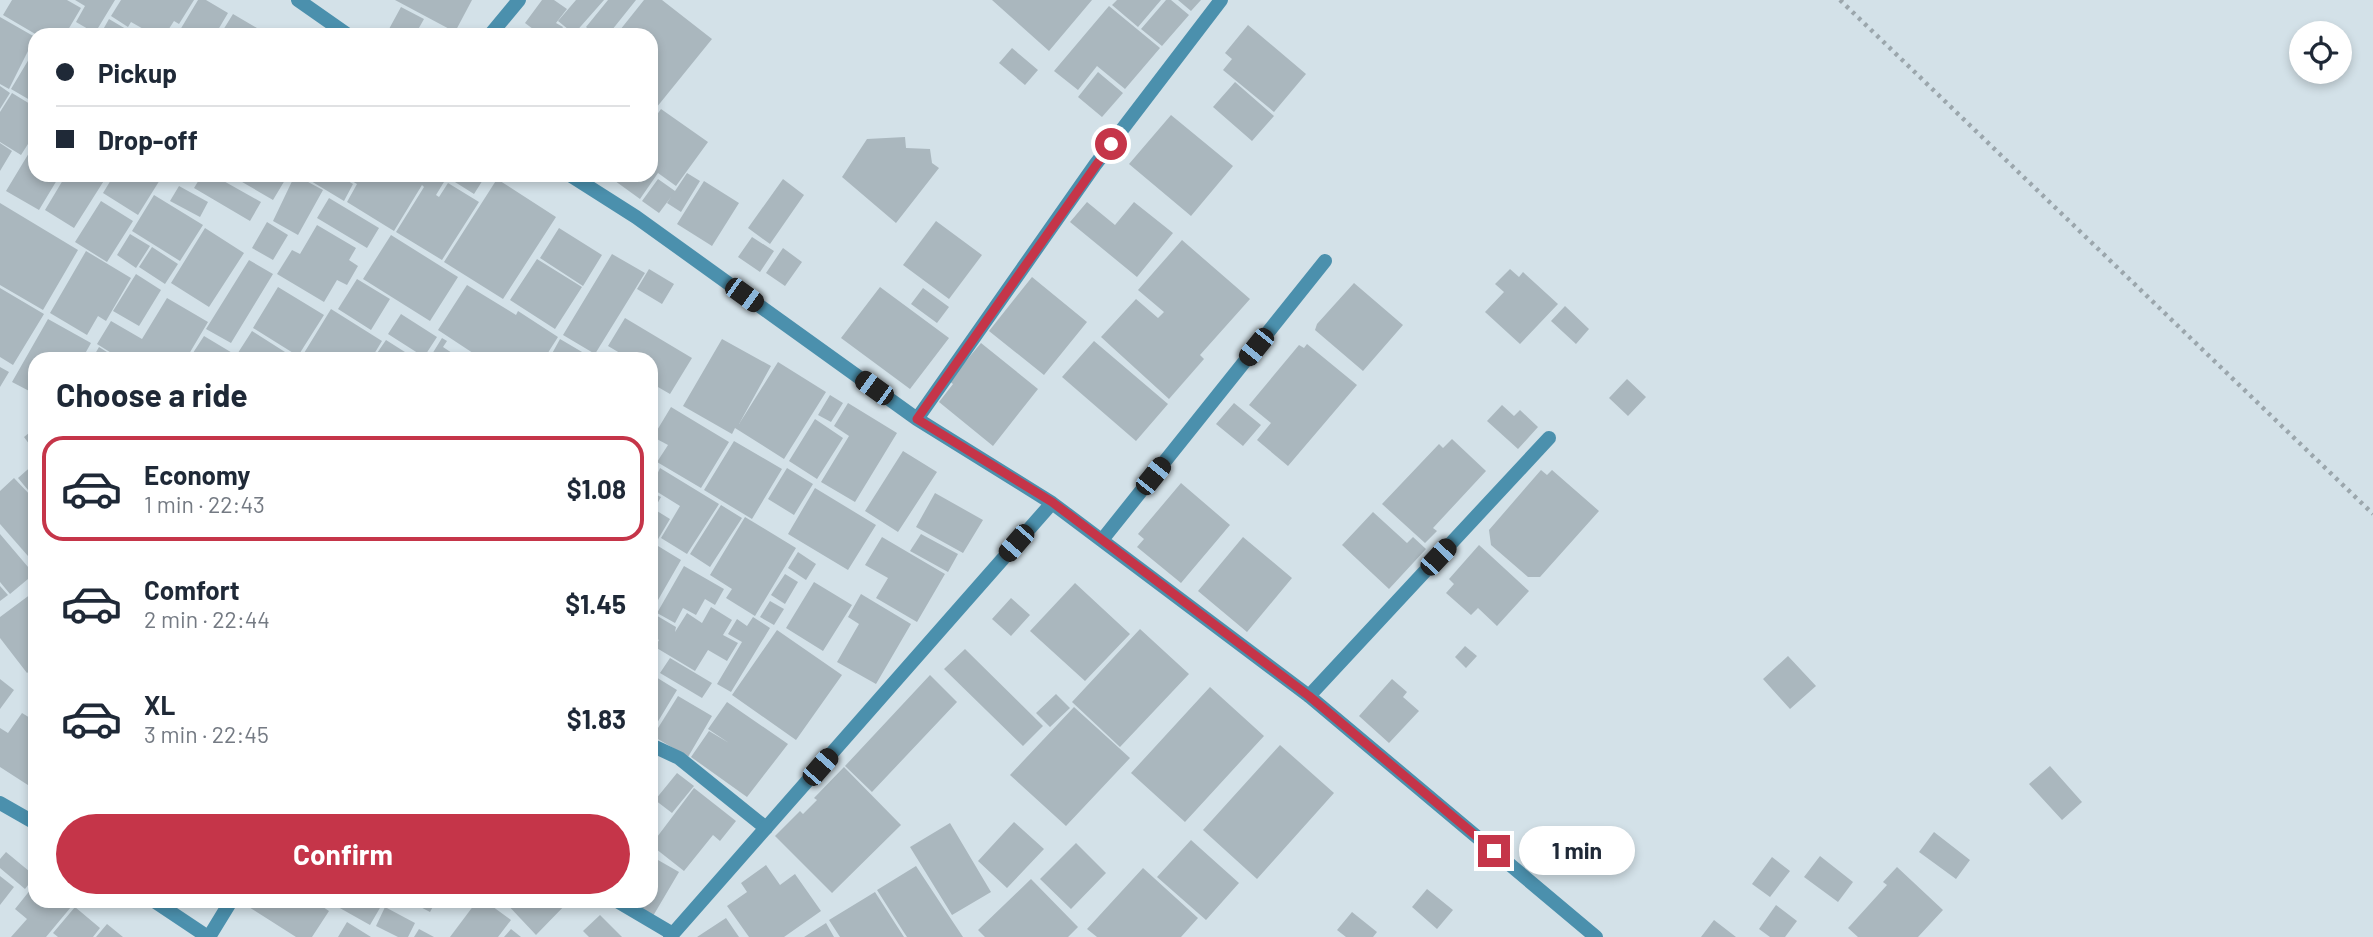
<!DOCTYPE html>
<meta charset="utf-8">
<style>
body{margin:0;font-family:Barlow,sans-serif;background:#f2f2f3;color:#1f2937;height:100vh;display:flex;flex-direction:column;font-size:26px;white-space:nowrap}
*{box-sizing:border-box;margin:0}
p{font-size:23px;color:#747a83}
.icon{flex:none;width:38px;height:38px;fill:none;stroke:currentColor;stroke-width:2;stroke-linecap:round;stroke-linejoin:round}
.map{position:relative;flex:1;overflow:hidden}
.side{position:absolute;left:28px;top:352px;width:630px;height:556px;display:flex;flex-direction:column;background:#fff;border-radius:21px;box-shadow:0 4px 10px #0003}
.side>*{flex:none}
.banner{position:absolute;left:28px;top:28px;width:630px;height:154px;border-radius:21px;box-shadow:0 4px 10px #0003;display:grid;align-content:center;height:154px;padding:0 28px;background:#fff}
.fabs{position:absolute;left:2289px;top:21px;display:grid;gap:14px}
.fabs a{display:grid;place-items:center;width:63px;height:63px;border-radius:50%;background:#fff;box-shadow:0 4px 10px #0003;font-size:35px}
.end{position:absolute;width:32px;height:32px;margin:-16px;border:9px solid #c53549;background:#fff;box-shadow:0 0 0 4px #fff}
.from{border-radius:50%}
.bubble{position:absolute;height:49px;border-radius:24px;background:#fff;box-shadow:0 4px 10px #0003;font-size:23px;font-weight:700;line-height:49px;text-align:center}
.car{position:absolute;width:21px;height:42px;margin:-21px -10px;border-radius:9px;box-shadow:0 0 5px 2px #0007;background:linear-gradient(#222 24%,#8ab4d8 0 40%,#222 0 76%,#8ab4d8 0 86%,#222 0)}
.banner b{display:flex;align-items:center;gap:24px;height:66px;font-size:26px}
.banner b+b{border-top:2px solid #e0e1e3}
.banner i{width:18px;height:18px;background:#1f2937}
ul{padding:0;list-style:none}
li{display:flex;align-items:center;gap:21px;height:105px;margin:0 14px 10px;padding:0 14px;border:4px solid transparent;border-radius:21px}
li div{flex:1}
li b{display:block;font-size:26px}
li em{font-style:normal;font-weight:700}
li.active{border-color:#c53549}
li>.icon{width:63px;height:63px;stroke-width:1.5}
h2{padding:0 28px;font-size:32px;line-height:84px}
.cta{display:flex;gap:14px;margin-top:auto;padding:14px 28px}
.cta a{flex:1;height:80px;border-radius:42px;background:#c53549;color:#fff;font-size:28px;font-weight:700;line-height:80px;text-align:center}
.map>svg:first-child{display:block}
.building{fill:#aab7be}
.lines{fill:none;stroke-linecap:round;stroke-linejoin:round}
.path{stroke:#9ba6ac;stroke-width:4.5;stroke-dasharray:3.5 5;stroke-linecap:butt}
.service{stroke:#4b90ad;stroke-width:14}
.minor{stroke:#4b90ad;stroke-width:14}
.tertiary{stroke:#4b90ad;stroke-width:14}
.route{stroke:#c53549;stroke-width:9}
</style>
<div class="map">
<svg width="2373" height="937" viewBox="0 0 2373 937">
<rect width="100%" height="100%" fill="#d3e1e8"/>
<path class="building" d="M12,0H67L81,8L65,35H37L3,15Z
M75,0H115L95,33L76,22L85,6Z
M121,0H194L179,24L174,21L165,35H154L131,22L128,27L111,16Z
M198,0H206L228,13L215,35H177Z
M395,0H472L455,32Z
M542,0H554L567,9L556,23L563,27L558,35H541L525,23Z
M576,0H604L574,34L558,21Z
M608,0H636L608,35H595L586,27Z
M644,0H662L712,39L652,113L651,35H616Z
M992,0H1092L1049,51Z
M1117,0H1161L1138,27L1112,5Z
M1166,0H1171L1189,15L1162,46L1141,29Z
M1178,0H1201L1191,11Z
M1109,6L1160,48L1125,89L1097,66L1078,90L1054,71Z
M401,7L424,19L415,35H399L389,29Z
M233,14L269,35H220Z
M0,17L35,37L9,89L0,84Z
M109,19L136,35H100Z
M1248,25L1306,74L1274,112L1223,70L1232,59L1225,53Z
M1012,48L1038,70L1025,85L999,63Z
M35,49V103L11,89Z
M1098,72L1123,93L1102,117L1078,97Z
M1235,82L1274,116L1252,141L1213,107Z
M0,86L10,93L0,109Z
M12,93L35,107V133L21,155L0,142V112Z
M661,109L708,142L676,186L658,173L640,199L611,178L614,175H651V123Z
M1171,115L1233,166L1191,216L1129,164Z
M905,137L906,148L930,149L932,163L939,168L896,223L842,177L867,139Z
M0,143L12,151L0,171Z
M35,143V175H60L39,210L6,191Z
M687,173L700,181L681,212L667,203L671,197L659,213L642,201L658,179L675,191Z
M66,175H98L105,179L74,228L45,210Z
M114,175H163L138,215L103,193Z
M202,175H213L261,202L250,221L194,188Z
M230,175H288L273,200Z
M295,175L323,190L298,235L273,221Z
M301,175H338L353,184L344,201Z
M342,175H486L474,194L447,177L436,195L439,197L448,183L479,202L442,260L396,232L424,187L422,185L394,231L347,202L357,184Z
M497,179L556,217L503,299L444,262Z
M783,179L804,195L770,244L748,228Z
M704,181L739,203L712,246L677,224Z
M179,186L208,202L200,217L170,201Z
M154,195L203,225L180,261L132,231Z
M329,198L379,228L367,248L317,218Z
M101,201L133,221L107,262L75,242Z
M1087,202L1115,225L1134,202L1173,233L1137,277L1070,222Z
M0,203L78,250L43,310L0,285Z
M936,221L982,255L949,299L903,265Z
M267,222L288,235L273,260L252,248Z
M317,225L356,248L349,260L358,266L347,285L337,280L324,302L277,274L292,250L300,254Z
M205,228L244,253L209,307L171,283Z
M559,228L602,255L583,286L540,258Z
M130,234L150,246L136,268L117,255Z
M391,235L458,277L430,321L363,279Z
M752,237L774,251L760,272L738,257Z
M1182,240L1250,299L1200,355L1204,359L1169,399L1101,337L1136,299L1158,318L1164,312L1138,290Z
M152,247L178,264L165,284L139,267Z
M783,248L802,262L785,286L766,273Z
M86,251L131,278L106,321L98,316L87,335L50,313Z
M612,254L645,273L595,354L563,335Z
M537,259L582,287L555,329L510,300Z
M249,260L273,274L231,343L206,329Z
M649,269L674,284L662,304L637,289Z
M1510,269L1519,277L1523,272L1558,304L1520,344L1485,312L1504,292L1495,284Z
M136,274L161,290L139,326L113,311Z
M1032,277L1087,322L1044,375L989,331Z
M357,279L390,299L371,330L338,309Z
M1354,283L1403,325L1363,371L1315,330L1317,324Z
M467,285L516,315L518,311L558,337L544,359H482L438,330Z
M278,287L324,315L298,356L253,328Z
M880,287L949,338L910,389L841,338Z
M0,288L44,314L13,365L0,357Z
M923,288L949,307L937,323L911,304Z
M167,298L208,322L186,359H121L97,344L111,321L142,339Z
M1565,306L1589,329L1576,344L1551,321Z
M331,309L382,341L371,359L301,358Z
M401,314L437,337L424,357L388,334Z
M625,318L692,358L670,394L651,383V359H624L625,356L608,346Z
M48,319L91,343L82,359H35V394L12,382Z
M252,331L296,359H234Z
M204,336L234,354L231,359H189Z
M442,338L447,341L443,347L461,359H429Z
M560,339L594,359H549Z
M722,339L771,366L739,424L778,362L826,392L784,459L735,428L732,434L683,406Z
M386,340L416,359H373Z
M1094,341L1168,404L1136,441L1062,377Z
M981,343L1038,389L993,446L939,402L953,384L949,381Z
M1307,344L1357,385L1288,466L1257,440L1271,423L1249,405L1299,345L1304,348Z
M99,347L118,359H92Z
M0,367L9,372L0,387Z
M1627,379L1646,397L1628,416L1609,398Z
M830,395L843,403L831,422L818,415Z
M848,403L897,433L855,502L821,482L849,436L834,426Z
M1234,403L1261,425L1243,446L1216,424Z
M1502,405L1514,416L1520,410L1538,427L1518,449L1487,421Z
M671,407L729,442L701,488L657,462L668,445L653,437Z
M815,419L843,438L817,479L789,461Z
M35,428V452L24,437Z
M1452,439L1486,471L1433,528L1437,531L1425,543L1382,504L1439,444L1443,448Z
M734,441L782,469L752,519L704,490Z
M903,451L937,472L898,532L865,511Z
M35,463V494L33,496L18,478Z
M660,468L719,504L687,554L661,538L680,506L651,488Z
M787,468L813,484L794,515L768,499Z
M1541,470L1547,475L1552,470L1599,511L1540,577H1528L1491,545L1489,530Z
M14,478L33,498L35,496V564L0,524V491Z
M1181,483L1230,525L1181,583L1137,547L1144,539L1138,534Z
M815,488L876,525L848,570L788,534Z
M651,492L661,497L651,515Z
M935,493L983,520L963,553L916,527Z
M721,505L742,518L710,567L690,554Z
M657,511L670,519L651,551V521Z
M1373,512L1407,543L1413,537L1426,549L1389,589L1342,545Z
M745,517L796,548L755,616L726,598L732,589L710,575Z
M0,534L34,574L10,594L0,582Z
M921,534L958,554L948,572L910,551Z
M882,537L945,574L917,622L876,598L888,578L865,565Z
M1243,537L1292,578L1247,632L1198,591Z
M1479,545L1529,591L1497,626L1478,608L1471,615L1446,593L1454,584L1449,579Z
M658,546L681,560L654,607L651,605V559Z
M798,552L816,564L806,580L788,568Z
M684,566L724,589L715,605L705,599L696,615L683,608L675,623L657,613Z
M785,574L798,582L785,604L771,595Z
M814,582L852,605L823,651L786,628Z
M1075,583L1130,634L1085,681L1030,631Z
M0,586L8,595L0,601Z
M35,591V672L32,669L27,673L0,638V617Z
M861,594L911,624L876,684L837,662L859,624L848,617Z
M1011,598L1030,615L1011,636L992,619Z
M770,601L784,609L774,625L760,617Z
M711,607L732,620L723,635L738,643L727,661L708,650L695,671L655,647L659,640L651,635L654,614L676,627L675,632L687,613L702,623Z
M753,617L770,628L731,692L717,684L742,642L728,634L737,619L747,626Z
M1140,629L1189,674L1120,747L1072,702Z
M777,630L842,675L796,740L732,695Z
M1465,646L1477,656L1466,668L1455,657Z
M965,649L1043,726L1023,746L944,669Z
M1788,656L1816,686L1790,709L1763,679Z
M670,658L712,683L702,698L660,673Z
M651,674L677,690L651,733Z
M930,675L957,702L872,792L845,766Z
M0,679L14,690L0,709Z
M1392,679L1407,692L1403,697L1419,711L1389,743L1359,716Z
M1210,687L1264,736L1185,822L1131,773Z
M1056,694L1070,708L1050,727L1036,713Z
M678,696L712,716L688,757L653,736Z
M727,702L788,744L747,797L691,757L709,731L729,743L708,729Z
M1074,707L1130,758L1066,826L1010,775Z
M22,713L35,721V747L30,755L35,758V781L31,787L0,767V728L8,733Z
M1280,745L1334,793L1257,879L1203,830Z
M2050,766L2082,802L2062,820L2029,784Z
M844,767L901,825L832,893L775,836L800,811L803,814L817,800L814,798Z
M677,773L694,786L672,813L655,800Z
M694,788L736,821L720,841L713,835L684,871L651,845Z
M651,817L657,820L651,833Z
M1014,822L1044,849L1007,888L978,861Z
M950,823L991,892L952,915L910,847Z
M1934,832L1970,860L1956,879L1919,852Z
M1191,840L1239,883L1206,920L1157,877Z
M1076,843L1106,873L1071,909L1040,879Z
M6,852L35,876L25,889L0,868V859Z
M651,856L679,872L653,916L628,901H651Z
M1820,856L1853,882L1838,902L1804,877Z
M1772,857L1790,871L1770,897L1752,884Z
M766,865L780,885L795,874L821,911L784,937H749L727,906L747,892L741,883Z
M916,866L943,907L963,937H907L903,931L877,890Z
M1897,867L1943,910L1918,937H1858L1848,928L1887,885L1883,882Z
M1143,868L1198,918L1181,937H1097L1087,929Z
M0,876L14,887L0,905Z
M1031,879L1078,927L1068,937H985L978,930Z
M35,884V901H76L46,937H11L27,919L15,909Z
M1427,889L1453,910L1437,929L1412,907Z
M875,892L904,937H840L829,920Z
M246,901H314L329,911L312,937H296L244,904Z
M341,901H384L370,925L338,907Z
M409,901H436L430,912Z
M477,901H485L511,920L498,937H450Z
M504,901H569L536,935Z
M1776,905L1797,921L1785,937H1770L1759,929Z
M75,907L100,928L93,937H58L53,933Z
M385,907L415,923L408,937H398L376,926Z
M1352,912L1377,932L1373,937H1346L1337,930Z
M600,915L622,937H589L583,931Z
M726,918L739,937H697Z
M1714,920L1736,937H1701Z
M347,922L371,937H338Z
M826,923L834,937H804Z
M107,924L123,937H96Z
M419,929L434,937H414Z
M511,929L521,937H504Z"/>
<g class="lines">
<path class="path" d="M1840,0L2373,514"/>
<path class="service" d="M651,745L679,758L766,828"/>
<path class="minor" d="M298,0L348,35
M490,35L519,0
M570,175L636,217L917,419L1052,503L1309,696L1596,937
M917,419L1095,165L1221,0
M1102,540L1325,261
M1309,696L1549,438
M617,901L673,934
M209,937L231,901
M670,937L1052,503"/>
<path class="tertiary" d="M0,803L35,823
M154,901L208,937"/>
</g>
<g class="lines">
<path class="route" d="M1111,144L917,419L1052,502L1309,696L1494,851"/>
</g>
</svg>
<div class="fabs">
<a><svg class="icon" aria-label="locate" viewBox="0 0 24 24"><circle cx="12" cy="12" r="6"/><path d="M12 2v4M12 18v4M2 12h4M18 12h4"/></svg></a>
</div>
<i class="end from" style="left:1111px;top:144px"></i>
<i class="end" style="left:1494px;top:851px"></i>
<div class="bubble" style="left:1519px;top:826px;width:116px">1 min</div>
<i class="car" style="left:744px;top:295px;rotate:126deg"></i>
<i class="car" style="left:1256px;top:347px;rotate:219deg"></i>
<i class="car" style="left:874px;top:388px;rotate:306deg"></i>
<i class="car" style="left:1153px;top:476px;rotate:39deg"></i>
<i class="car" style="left:1016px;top:543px;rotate:221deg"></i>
<i class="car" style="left:1438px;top:557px;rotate:43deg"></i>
<i class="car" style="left:820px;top:767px;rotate:41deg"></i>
<div class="banner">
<b><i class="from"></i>Pickup</b>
<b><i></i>Drop-off</b>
</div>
<section class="side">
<h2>Choose a ride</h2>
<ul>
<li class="active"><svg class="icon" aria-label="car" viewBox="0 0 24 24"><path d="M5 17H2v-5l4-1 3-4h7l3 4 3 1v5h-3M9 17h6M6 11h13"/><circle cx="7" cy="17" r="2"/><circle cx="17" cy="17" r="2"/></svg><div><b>Economy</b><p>1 min · 22:43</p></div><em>$1.08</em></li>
<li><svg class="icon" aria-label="car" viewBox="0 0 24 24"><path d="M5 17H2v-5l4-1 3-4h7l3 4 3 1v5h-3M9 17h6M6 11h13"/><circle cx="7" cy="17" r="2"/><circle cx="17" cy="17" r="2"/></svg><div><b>Comfort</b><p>2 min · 22:44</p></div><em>$1.45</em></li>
<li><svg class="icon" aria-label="car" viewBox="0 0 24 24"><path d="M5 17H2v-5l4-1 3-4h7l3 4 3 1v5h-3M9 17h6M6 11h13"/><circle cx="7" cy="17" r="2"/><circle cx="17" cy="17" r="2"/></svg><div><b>XL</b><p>3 min · 22:45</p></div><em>$1.83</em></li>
</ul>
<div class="cta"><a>Confirm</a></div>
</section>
</div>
